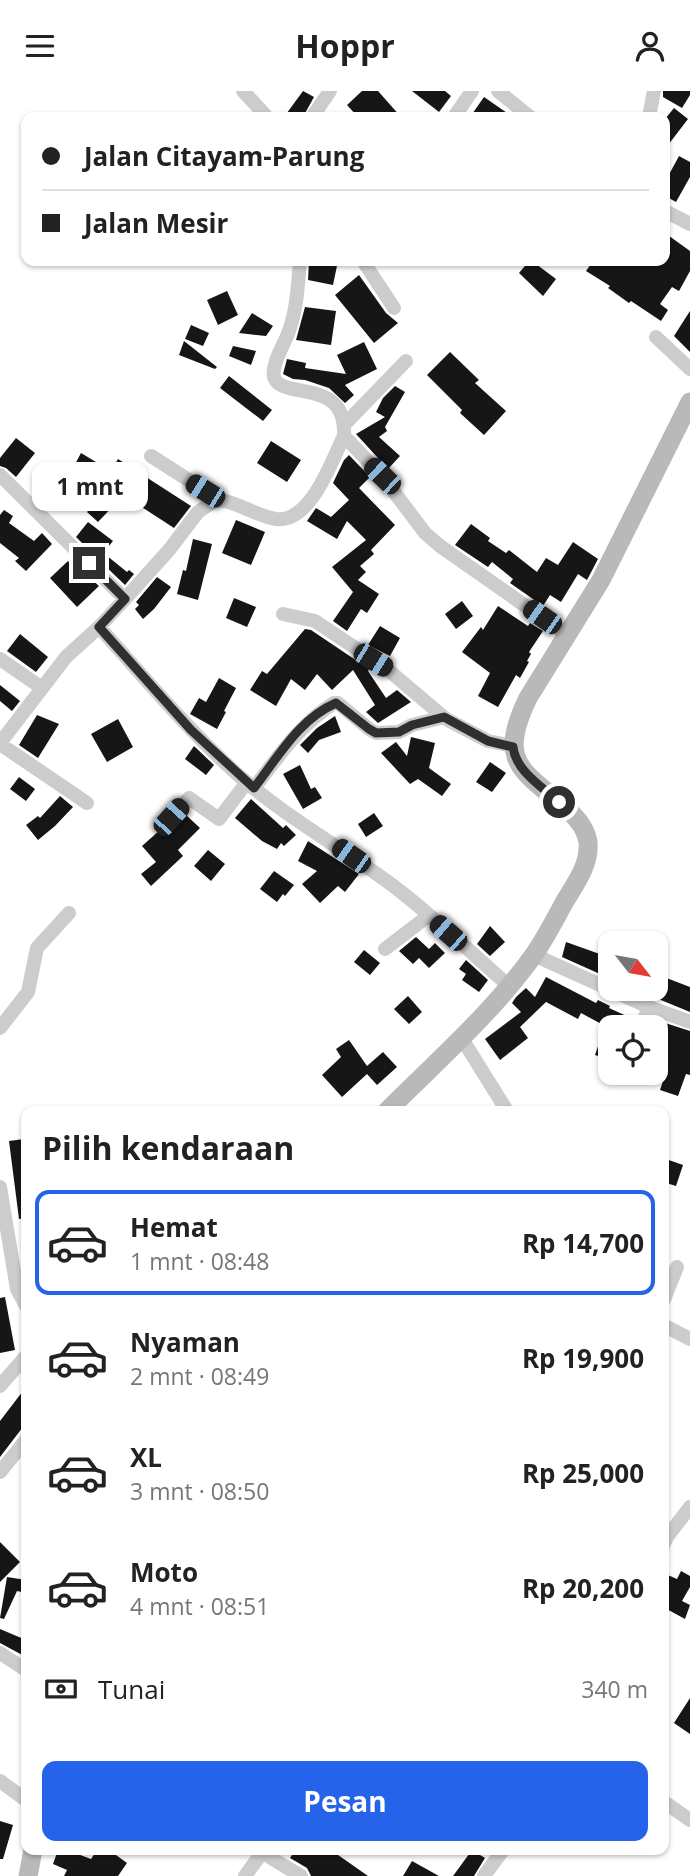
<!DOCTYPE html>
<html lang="id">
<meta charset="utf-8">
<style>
body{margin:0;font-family:"Open Sans",sans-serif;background:#f2f2f2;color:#222;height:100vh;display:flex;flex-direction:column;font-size:26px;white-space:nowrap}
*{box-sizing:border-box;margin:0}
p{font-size:23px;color:#767676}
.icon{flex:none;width:38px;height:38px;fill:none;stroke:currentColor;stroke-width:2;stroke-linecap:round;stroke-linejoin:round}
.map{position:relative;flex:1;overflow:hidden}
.panel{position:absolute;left:21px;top:1015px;width:648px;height:749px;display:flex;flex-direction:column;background:#fff;border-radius:14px;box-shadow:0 2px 5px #0004}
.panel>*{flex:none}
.banner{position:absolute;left:21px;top:21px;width:649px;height:154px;border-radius:14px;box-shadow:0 2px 5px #0004;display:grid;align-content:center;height:154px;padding:0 21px;background:#fff}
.needle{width:46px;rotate:121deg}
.fabs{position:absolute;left:598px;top:840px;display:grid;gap:14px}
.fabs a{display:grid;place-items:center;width:70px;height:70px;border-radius:14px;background:#fff;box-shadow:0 2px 5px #0004;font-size:35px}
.end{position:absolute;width:32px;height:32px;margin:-16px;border:9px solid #2f2f2f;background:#fff;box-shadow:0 0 0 4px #fff}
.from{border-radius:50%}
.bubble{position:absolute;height:49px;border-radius:14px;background:#fff;box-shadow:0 2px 5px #0004;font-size:23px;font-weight:700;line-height:49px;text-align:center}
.car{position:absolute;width:21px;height:42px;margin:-21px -10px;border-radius:9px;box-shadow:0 0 5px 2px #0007;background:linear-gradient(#222 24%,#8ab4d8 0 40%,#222 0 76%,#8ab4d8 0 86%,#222 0)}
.banner b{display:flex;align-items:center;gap:24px;height:66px;font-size:26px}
.banner b+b{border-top:2px solid #e0e0e0}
.banner i{width:18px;height:18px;background:#222}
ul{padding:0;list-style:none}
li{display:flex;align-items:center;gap:21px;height:105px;margin:0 14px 10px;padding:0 7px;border:4px solid transparent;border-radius:14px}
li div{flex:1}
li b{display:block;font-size:26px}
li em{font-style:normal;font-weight:700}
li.selected{border-color:#2563eb}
li>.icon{width:63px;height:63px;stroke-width:1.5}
h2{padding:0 21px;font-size:32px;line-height:84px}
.pay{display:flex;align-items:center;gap:18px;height:77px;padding:0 21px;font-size:26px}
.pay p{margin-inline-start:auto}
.cta{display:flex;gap:14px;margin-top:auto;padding:14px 21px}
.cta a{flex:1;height:80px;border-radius:14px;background:#2563eb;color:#fff;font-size:28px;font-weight:700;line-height:80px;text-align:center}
header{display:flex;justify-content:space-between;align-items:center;height:91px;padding:0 21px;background:#fff;font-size:32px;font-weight:700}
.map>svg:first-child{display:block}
.building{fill:#161616}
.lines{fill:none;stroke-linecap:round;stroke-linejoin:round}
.street{stroke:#ccc;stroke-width:14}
.secondary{stroke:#b9b9b9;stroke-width:19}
.route{stroke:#2f2f2f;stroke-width:9}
</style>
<header><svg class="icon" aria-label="menu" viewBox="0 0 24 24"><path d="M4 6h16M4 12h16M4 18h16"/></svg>Hoppr<svg class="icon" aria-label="person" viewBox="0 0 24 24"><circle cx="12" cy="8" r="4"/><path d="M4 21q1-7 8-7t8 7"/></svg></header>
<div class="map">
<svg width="690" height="1785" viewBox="0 0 690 1785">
<rect width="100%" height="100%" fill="#fff"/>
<path class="building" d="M303,0L314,6L303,26H284Z
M362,0H378L401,26H358L347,14Z
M412,0H445L451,5L439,21Z
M663,0H690V4L682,17L663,6Z
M484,6L513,26H470Z
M674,17L688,28L665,58V28Z
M679,65L690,71V86L676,111L665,105V91Z
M665,142L690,160V180L679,200L672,196L660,213L668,219L661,230L631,210L629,212L608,197L610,195L586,180L593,170H665Z
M309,170H338L333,194L308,189Z
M529,170H532L556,188L543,205L519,182Z
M359,184L386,222L398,232L374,252L335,204Z
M227,200L238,224L218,234L207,209Z
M305,216L336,220L331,254L296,249Z
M690,220V261L674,245Z
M252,222L273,235L266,245L239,242Z
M191,234L209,242L203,255L185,248Z
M184,250L217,276L215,278L179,264Z
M364,251L377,278L345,294L354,304L345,312L329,297L305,289L293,288L283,283L287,268L306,272L305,277L346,283L337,264Z
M233,255L256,260L251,274L229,265Z
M450,261L479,289L475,292L506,320L484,344L460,322L462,319L427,284Z
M229,285L272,319L263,330L220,297Z
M395,295L405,301L385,336L387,340L379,346L400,365L388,378L356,343L385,326L376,321L383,307Z
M16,347L35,362L16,386L6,377L0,375V367Z
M271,350L301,369L287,391L257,372Z
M81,362L111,380L118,368L191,415L174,437L134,411L131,416L119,409L98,431L87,421L106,401L100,397L102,394L73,377Z
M349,364L370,386L359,397L395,434L371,459L374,463L360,475L366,481L358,489L379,503L367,522L361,518L347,540L333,530L353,501L332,476L366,449L347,430L337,448L307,430L316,417L331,426L349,409L333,392L344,369Z
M4,419L13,425L9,432L34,450L42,442L52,453L26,480L15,470L19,467L0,452V424Z
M236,429L265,441L251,474L222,462Z
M88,431L113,450L98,468L76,446Z
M471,433L490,447L488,450L506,462L509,459L537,481L546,467L558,474L573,451L598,468L587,489L578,483L561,511L550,504L543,515L510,492L513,488L492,471L488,476L455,454Z
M193,448L212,453L198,509L177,503L183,479L186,480Z
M106,464L127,481L129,479L134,483L125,494L101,471Z
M68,470L86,489L89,486L99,495L77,516L50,487Z
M157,486L171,496L154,518L143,528L135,518L139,514L136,511Z
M234,507L256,516L247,536L226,527Z
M462,510L473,525L456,538L445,523Z
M498,515L528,535L530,532L543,540L529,561L531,563L527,570L529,571L520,587L516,584L498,616L478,605L490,582L462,561L481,536L483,539Z
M380,535L400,547L390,565L368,554Z
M305,538L311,539L369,578L368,580L386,607L397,599L411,611L378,632L366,621L375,614L353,579L332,599L317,583L305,599L291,588L276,615L250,599L262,580L267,583Z
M20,543L48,566L36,581L7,560Z
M219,587L236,597L224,620L226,621L217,638L190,623L199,607L206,611Z
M0,594L20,610L12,620L0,610Z
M37,624L59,633L38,667L19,654Z
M335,625L341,641L319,649L308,662L300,654L317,637Z
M118,628L133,656L107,671L91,643Z
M411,646L435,652L429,677L451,693L442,705L418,688L410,693L381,662L396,651L407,665Z
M194,655L214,674L206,684L185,668Z
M490,671L506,682L492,701L476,691Z
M300,674L311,698L315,696L322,707L303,718L283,683Z
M19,686L35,698L26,710L10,698Z
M60,705L73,716L55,735L38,749L26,734L38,725L40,727Z
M251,708L283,737L286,734L296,744L284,755L281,752L277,758L262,750L235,727Z
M374,722L383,735L366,746L358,733Z
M186,724L200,737L178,759L183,765L151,795L141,783L156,771L142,755L160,739L162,741L168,735H174Z
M308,750L359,783L345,801L338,795L320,812L302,793L317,780L298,770Z
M208,759L225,773L211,790L194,775Z
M274,780L294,794L285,805L283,803L277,811L260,798Z
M490,835L505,851L490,865L477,853Z
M416,846L429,858L435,852L445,862L429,877L419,867L413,873L399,860Z
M566,851L611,867V888L562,866Z
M364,859L380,872L370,884L354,871Z
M466,869L488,889L479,901L462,889L466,883L459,878Z
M656,883L690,896V921L656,907Z
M546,886L596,912L598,909L610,915L609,917L631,927L627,936H611V969L595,964L605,935L581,922L578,928L546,911L520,936L528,947L500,969L485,948L521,921L512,912L516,906L526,897L535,906Z
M408,905L422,921L409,933L394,918Z
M659,930L690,940V984L686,983L678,1005L660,999L664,987L656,985V936Z
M349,949L367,975L383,961L397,976L377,994L367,983L342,1006L322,984L341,966L336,958Z
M24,1048L26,1064V1127L19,1128L9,1050Z
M663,1067L683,1074L676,1095L663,1091Z
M5,1206L15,1259L0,1262V1207Z
M26,1296V1332L0,1366V1330Z
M0,1451L20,1471L0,1491Z
M681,1480L690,1485V1496L682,1510L690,1514L685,1528L663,1516V1482L677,1488Z
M7,1486L26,1489V1502L17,1500L4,1528L0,1527Z
M0,1538L26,1549V1566L0,1552Z
M690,1607V1643L674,1632Z
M0,1730L13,1734L3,1768H0Z
M58,1759H67L91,1768L97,1759H120L116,1764L127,1772L118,1785H64L67,1779L53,1773Z
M295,1759H331L368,1785H311L307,1777L290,1767Z
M472,1759L485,1767L474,1785H453Z
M412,1770L439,1785H403Z"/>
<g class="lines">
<path class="street" d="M243,0L267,26
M498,0L530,26
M312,26L330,0
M454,26L472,0
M649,26L654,0
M665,120L690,133
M300,170C298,193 297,218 289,240C285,252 271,273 274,286C281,310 347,285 344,345L382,385L425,442L440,455L567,544
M363,170L394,217
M656,246L690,278
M345,333L406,270
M151,365L220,409
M0,384L125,508
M283,523L315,530L387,578L446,628L488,650L513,655
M99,536C144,586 187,638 237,683C283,724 335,753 384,788C427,819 469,860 509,895
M0,568L42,597
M0,652L66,566L99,536L125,508L169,459L198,421L213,411L220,409C239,412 257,425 276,428C311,432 331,371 344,345
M0,653L87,712
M254,697C279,665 299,634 334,612H338L369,638L376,642L399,641L412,634L444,626
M171,726L189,707L219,728L247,691
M385,858L428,825
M534,864L649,916L690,931
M641,936L649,916
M0,937L28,901L37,857L69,822
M461,946L507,1020
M0,1096L17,1198L26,1215
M663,1211L677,1176
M663,1234L690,1248
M0,1295L26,1265
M0,1381L26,1349
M663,1455L667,1446L690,1416
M0,1562L26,1579
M0,1690L26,1709
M663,1710L690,1729
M258,1759L301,1785
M245,1785L264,1759
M484,1785L503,1759"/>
<path class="secondary" d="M387,1020C436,971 493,921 533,865C545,848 555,828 565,810C576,792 590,773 588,751C586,738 579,729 569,720C523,679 496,673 528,607L601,489L690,311
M28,1785L33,1759"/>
</g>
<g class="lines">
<path class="route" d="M89,472L125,508L99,536L191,639L254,697C278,666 299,628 336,612L369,638L376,642L399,641L412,634L444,626L488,650L513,656C516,680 541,695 559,711"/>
</g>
</svg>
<div class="fabs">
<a><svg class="needle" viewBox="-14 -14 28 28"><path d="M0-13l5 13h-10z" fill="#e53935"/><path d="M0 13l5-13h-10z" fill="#767676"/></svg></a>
<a><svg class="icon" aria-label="locate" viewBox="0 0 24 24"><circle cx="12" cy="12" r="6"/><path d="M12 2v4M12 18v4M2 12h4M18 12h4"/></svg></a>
</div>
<i class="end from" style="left:559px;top:711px"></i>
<i class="end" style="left:89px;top:472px"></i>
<div class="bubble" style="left:32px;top:371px;width:116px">1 mnt</div>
<i class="car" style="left:382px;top:385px;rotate:314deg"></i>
<i class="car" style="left:205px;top:400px;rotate:302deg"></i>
<i class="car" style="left:542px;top:526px;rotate:305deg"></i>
<i class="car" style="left:373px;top:569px;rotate:122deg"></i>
<i class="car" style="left:171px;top:726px;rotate:42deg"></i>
<i class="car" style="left:351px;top:765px;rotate:305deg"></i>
<i class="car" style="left:448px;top:842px;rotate:311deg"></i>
<div class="banner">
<b><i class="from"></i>Jalan Citayam-Parung</b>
<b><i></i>Jalan Mesir</b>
</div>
<section class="panel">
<h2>Pilih kendaraan</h2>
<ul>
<li class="selected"><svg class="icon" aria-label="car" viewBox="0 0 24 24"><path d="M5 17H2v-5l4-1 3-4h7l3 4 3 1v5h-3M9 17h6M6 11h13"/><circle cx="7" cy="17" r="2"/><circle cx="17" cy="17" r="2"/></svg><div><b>Hemat</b><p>1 mnt · 08:48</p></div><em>Rp 14,700</em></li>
<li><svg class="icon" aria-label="car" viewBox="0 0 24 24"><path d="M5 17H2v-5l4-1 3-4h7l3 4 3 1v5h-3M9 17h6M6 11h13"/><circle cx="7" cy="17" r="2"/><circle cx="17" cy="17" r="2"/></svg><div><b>Nyaman</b><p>2 mnt · 08:49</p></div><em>Rp 19,900</em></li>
<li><svg class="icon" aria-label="car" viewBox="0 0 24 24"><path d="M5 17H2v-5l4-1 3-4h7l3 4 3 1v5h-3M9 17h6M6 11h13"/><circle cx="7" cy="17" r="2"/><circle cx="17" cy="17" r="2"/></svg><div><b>XL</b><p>3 mnt · 08:50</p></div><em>Rp 25,000</em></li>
<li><svg class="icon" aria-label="car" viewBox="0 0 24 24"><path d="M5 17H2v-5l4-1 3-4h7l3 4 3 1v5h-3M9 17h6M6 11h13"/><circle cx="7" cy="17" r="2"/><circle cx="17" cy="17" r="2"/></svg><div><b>Moto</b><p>4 mnt · 08:51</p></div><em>Rp 20,200</em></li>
</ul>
<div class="pay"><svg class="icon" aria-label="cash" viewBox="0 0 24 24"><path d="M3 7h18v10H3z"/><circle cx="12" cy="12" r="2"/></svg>Tunai<p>340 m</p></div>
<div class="cta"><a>Pesan</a></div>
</section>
</div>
